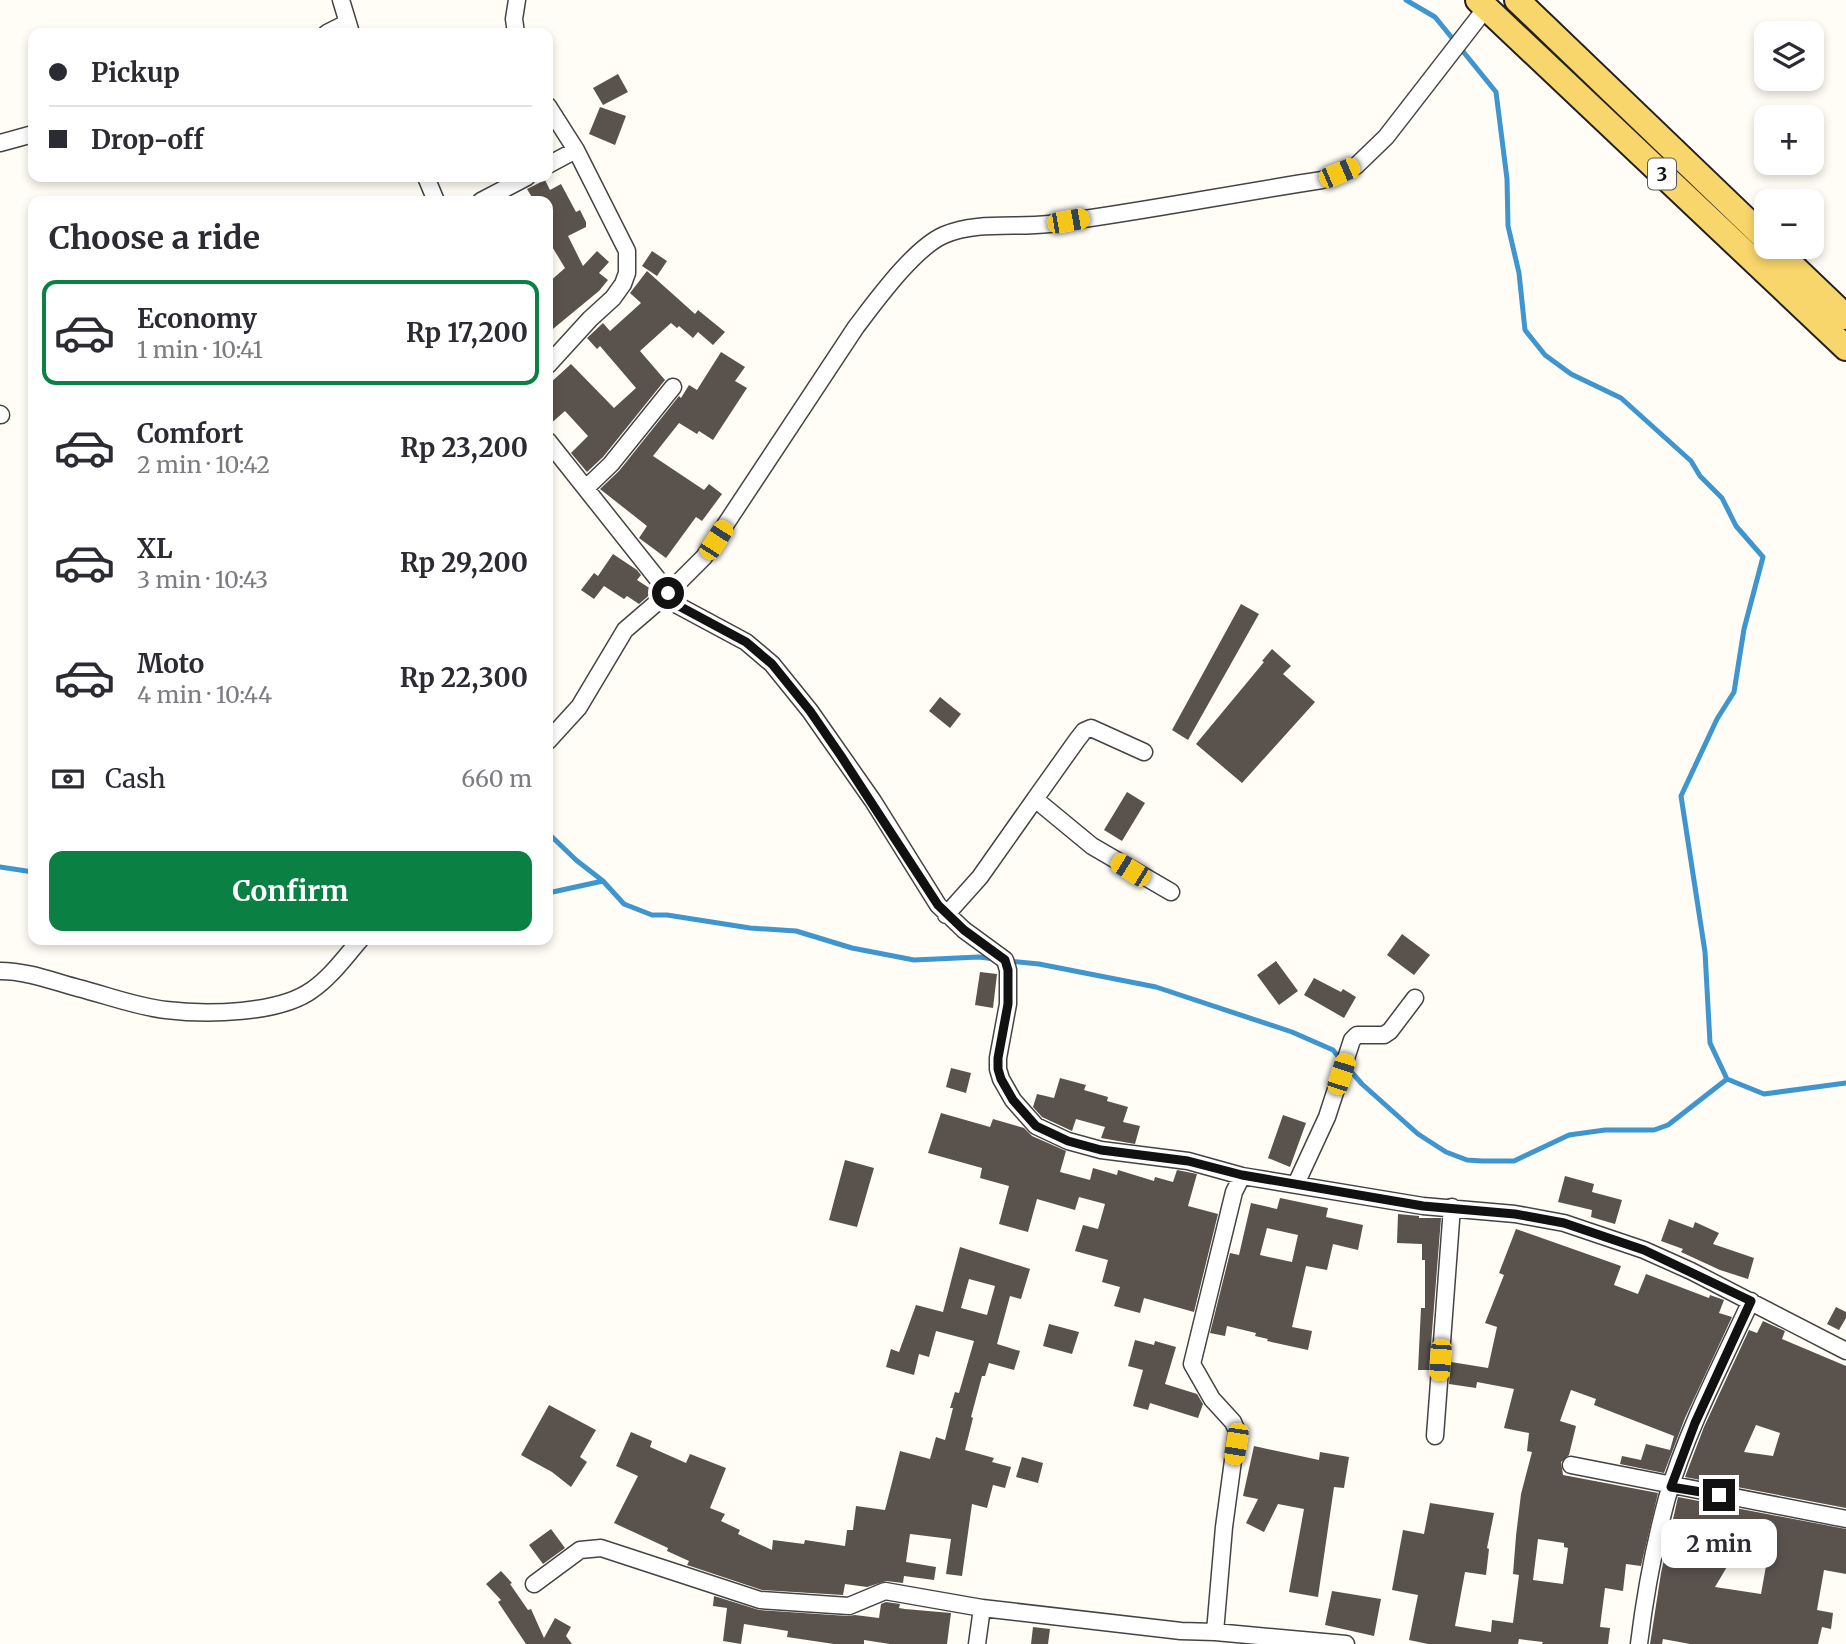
<!DOCTYPE html>
<meta charset="utf-8">
<style>
body{margin:0;font-family:Merriweather,serif;background:#f2f2f3;color:#2b2b33;height:100vh;display:flex;flex-direction:column;font-size:26px;white-space:nowrap}
*{box-sizing:border-box;margin:0}
p{font-size:23px;color:#7c7c81}
.icon{flex:none;width:38px;height:38px;fill:none;stroke:currentColor;stroke-width:2;stroke-linecap:round;stroke-linejoin:round}
.map{position:relative;flex:1;overflow:hidden}
.details{position:absolute;left:28px;top:196px;width:525px;height:749px;display:flex;flex-direction:column;background:#fff;border-radius:14px;box-shadow:0 4px 10px #0003}
.details>*{flex:none}
.hud{position:absolute;left:28px;top:28px;width:525px;height:154px;border-radius:14px;box-shadow:0 4px 10px #0003;display:grid;align-content:center;height:154px;padding:0 21px;background:#fff}
.tools{position:absolute;left:1754px;top:21px;display:grid;gap:14px}
.tools a{display:grid;place-items:center;width:70px;height:70px;border-radius:14px;background:#fff;box-shadow:0 4px 10px #0003;font-size:35px}
.end{position:absolute;width:32px;height:32px;margin:-16px;border:9px solid #111;background:#fff;box-shadow:0 0 0 4px #fff}
.from{border-radius:50%}
.bubble{position:absolute;height:49px;border-radius:14px;background:#fff;box-shadow:0 4px 10px #0003;font-size:23px;font-weight:700;line-height:49px;text-align:center}
.car{position:absolute;width:21px;height:42px;margin:-21px -10px;border-radius:9px;box-shadow:0 0 5px 2px #0007;background:linear-gradient(#f5c518 24%,#345 0 40%,#f5c518 0 76%,#345 0 86%,#f5c518 0)}
.hud b{display:flex;align-items:center;gap:24px;height:66px;font-size:26px}
.hud b+b{border-top:2px solid #e1e1e2}
.hud i{width:18px;height:18px;background:#2b2b33}
ul{padding:0;list-style:none}
li{display:flex;align-items:center;gap:21px;height:105px;margin:0 14px 10px;padding:0 7px;border:4px solid transparent;border-radius:14px}
li div{flex:1}
li b{display:block;font-size:26px}
li em{font-style:normal;font-weight:700}
li.selected{border-color:#0b8043}
li>.icon{width:63px;height:63px;stroke-width:1.5}
h2{padding:0 21px;font-size:32px;line-height:84px}
.pay{display:flex;align-items:center;gap:18px;height:77px;padding:0 21px;font-size:26px}
.pay p{margin-inline-start:auto}
.primary-button{display:flex;gap:14px;margin-top:auto;padding:14px 21px}
.primary-button a{flex:1;height:80px;border-radius:14px;background:#0b8043;color:#fff;font-size:28px;font-weight:700;line-height:80px;text-align:center}
.map>svg:first-child{display:block}
.lines{fill:none;stroke-linecap:round;stroke-linejoin:round}
.stream{stroke:#3f96cf;stroke-width:5}
.building{fill:#5a524d;fill-rule:evenodd}
.minor-casing{stroke:#444;stroke-width:19}
.primary-casing{stroke:#222;stroke-width:28}
.minor{stroke:#fff;stroke-width:16}
.primary{stroke:#f9d66b;stroke-width:24}
.route{stroke:#111;stroke-width:9}
.labels{text-anchor:middle;dominant-baseline:central;stroke-width:7;stroke-linejoin:round;paint-order:stroke}
.shield{fill:#fff;stroke:#585858;stroke-width:2}
.shield-label{font-size:19px;font-weight:bold;fill:#111}
</style>
<div class="map">
<svg width="1846" height="1644" viewBox="0 0 1846 1644">
<rect width="100%" height="100%" fill="#fffdf5"/>
<g class="lines">
<path class="stream" d="M1406,0L1435,17L1496,92L1507,179L1508,226L1519,273L1525,330L1545,355L1571,374L1621,398L1691,461L1700,476L1722,498L1736,526L1763,557L1744,629L1734,692L1717,719L1681,796L1705,952L1710,1043L1727,1079L1764,1094L1846,1083
M548,833L576,860L603,881L624,904L652,915H667L750,928L796,931L852,948L914,960L979,957L995,959
M0,867L33,872
M548,893L603,881
M1009,961L1039,964L1156,987L1292,1032L1333,1050L1341,1060
M1347,1067L1362,1084L1418,1134L1446,1152L1467,1160L1482,1161H1514L1569,1135L1605,1130H1654L1668,1125L1727,1079"/>
</g>
<path class="building" d="M618,74L628,92L603,105L593,88Z
M600,107L626,116L615,145L589,134Z
M545,180L550,190L561,184L576,212L580,210L586,222V227L568,236L583,266L597,251L609,262L599,273L608,280L599,291L548,333V283L565,268L548,240V201H527L533,199L527,189Z
M652,251L667,261L657,276L642,266Z
M647,271L695,314L698,310L725,332L713,345L698,332L693,338L679,326L677,328L671,323L640,351L665,380L603,457L587,472L571,453L588,436L565,411L548,426V385L571,364L614,408L636,388L600,346L597,349L587,338L603,323L610,331L641,303L630,293Z
M721,352L745,367L735,381L747,388L713,440L699,431L697,434L679,423L653,456L704,490L709,484L722,494L702,521L696,517L666,558L639,538L647,526L600,489L619,471L679,396L681,398L689,385L697,390Z
M613,554L637,570L641,575L637,580L654,591L639,604L627,596L624,599L604,586L594,599L581,590L594,573L598,576Z
M1241,604L1259,614L1188,740L1172,730Z
M1272,649L1291,666L1283,674L1315,702L1242,783L1196,744L1264,662L1262,661Z
M940,697L961,714L950,728L929,711Z
M1127,792L1145,803L1122,841L1104,830Z
M1402,934L1430,955L1414,975L1387,955Z
M1276,961L1298,991L1279,1005L1257,975Z
M980,972L997,974L993,1008L975,1005Z
M1314,978L1341,992L1343,989L1356,997L1344,1018L1304,995Z
M951,1068L971,1073L966,1093L946,1087Z
M1060,1078L1086,1085L1084,1090L1108,1097L1107,1101L1128,1107L1123,1122L1140,1126L1135,1144L1101,1138L1105,1127L1076,1119L1072,1131L1042,1117L1033,1107L1037,1094L1054,1098Z
M941,1113L990,1127L993,1119L1024,1128L1032,1136L1066,1151L1060,1172L1090,1180L1093,1168L1117,1175L1118,1170L1154,1181L1155,1177L1173,1182L1177,1170L1197,1174L1188,1206L1218,1214L1194,1312L1144,1298L1140,1313L1114,1306L1120,1287L1102,1282L1108,1260L1075,1251L1083,1225L1098,1229L1105,1204L1079,1197L1075,1210L1037,1199L1028,1232L999,1224L1009,1186L980,1178L982,1168L928,1153Z
M1283,1115L1306,1123L1290,1167L1268,1158Z
M845,1160L874,1168L857,1227L829,1220Z
M1565,1176L1594,1184L1592,1192L1622,1200L1615,1224L1591,1217L1592,1210L1558,1202Z
M1280,1198L1328,1208L1326,1217L1363,1225L1358,1250L1333,1244L1327,1270L1306,1266L1292,1327L1312,1331L1308,1350L1267,1341L1268,1339L1255,1336L1256,1333L1227,1326L1225,1336L1210,1333L1230,1253L1239,1255L1251,1203L1277,1209ZM1267,1228L1298,1235L1292,1262L1260,1255Z
M1398,1214L1419,1216V1218H1441L1429,1370H1418L1421,1308H1425V1260H1422V1244L1397,1243Z
M1669,1219L1693,1228L1695,1222L1719,1233L1713,1244L1754,1258L1748,1279L1720,1270L1681,1252L1683,1249L1661,1241Z
M1516,1229L1621,1266L1614,1285L1638,1294L1646,1274L1709,1298L1710,1295L1724,1300L1719,1313L1732,1317L1685,1418L1664,1473L1620,1464L1622,1456L1641,1460L1646,1444L1670,1450L1674,1436L1594,1405L1596,1399L1571,1390L1560,1421L1576,1426L1569,1455L1561,1462L1563,1475L1658,1493L1641,1566L1626,1564L1623,1591L1605,1588L1600,1627L1610,1628L1608,1644H1542L1543,1642L1519,1639L1518,1644H1428L1409,1640L1418,1595L1392,1590L1403,1530L1424,1534L1430,1503L1494,1513L1487,1548L1489,1549L1486,1575L1465,1572L1455,1626L1491,1632L1492,1620L1513,1623L1519,1575L1513,1574L1516,1536L1521,1494L1532,1452L1527,1451L1529,1433L1504,1428L1514,1389L1477,1382L1476,1388L1449,1384L1451,1362L1488,1368L1497,1327L1485,1323L1504,1275L1499,1273ZM1538,1539L1564,1543V1547L1568,1548L1563,1584L1533,1580Z
M960,1247L1030,1269L1021,1299L1010,1296L997,1344L1020,1351L1014,1370L989,1363L985,1376H982L971,1417L973,1418L965,1450L994,1458L992,1462L1011,1467L1005,1488L993,1485L987,1508L972,1504L962,1576L946,1574L951,1539L910,1534L906,1562L936,1567L934,1580L904,1576L903,1583L886,1581L867,1587L845,1584L843,1595L762,1590L687,1565L689,1561L667,1551L668,1548L614,1523L638,1476L616,1466L631,1432L652,1441L650,1447L686,1463L690,1454L726,1468L710,1508L725,1514L721,1521L740,1530L738,1534L772,1550L773,1540L804,1544L805,1540L845,1546L847,1530H853L856,1506L885,1510L900,1451L930,1459L936,1437L945,1440L953,1408H950L955,1392L959,1393L974,1341L936,1331L929,1357L919,1354L914,1375L886,1367L891,1349L899,1352L916,1305L943,1312ZM969,1279L995,1286L987,1315L961,1308Z
M1836,1307L1846,1312V1318L1839,1330L1827,1324Z
M1763,1321L1785,1331L1782,1339L1846,1366V1508L1685,1477L1704,1427L1749,1330L1757,1333ZM1756,1425L1780,1433L1773,1456L1744,1452Z
M1049,1324L1079,1332L1072,1354L1043,1346Z
M1135,1340L1154,1345L1155,1341L1176,1347L1165,1384L1197,1394L1203,1404L1198,1418L1150,1403L1148,1410L1133,1406L1143,1370L1128,1366Z
M549,1405L596,1430L580,1457L587,1462L571,1487L552,1472L521,1455Z
M1254,1446L1319,1460L1320,1452L1349,1457L1344,1488L1334,1487L1318,1597L1289,1592L1304,1509L1278,1504L1264,1532L1246,1523L1258,1499L1243,1496Z
M1022,1457L1043,1463L1038,1483L1016,1477Z
M1678,1497L1846,1529V1574L1824,1570L1817,1610L1833,1613L1831,1629L1822,1627L1818,1644H1690L1663,1639L1662,1644H1650L1661,1573ZM1731,1560L1766,1566L1761,1594L1715,1587Z
M551,1529L565,1548L543,1564L529,1545Z
M501,1571L512,1583L510,1584L528,1610L531,1609L544,1638L555,1618L571,1627L566,1636L572,1644H526L498,1602L501,1600L486,1584Z
M1332,1591L1381,1599L1374,1636L1325,1625Z
M714,1596L759,1610L848,1616L855,1615L879,1618L881,1604L886,1602L900,1604L899,1608L905,1609L951,1613L947,1644H890L864,1640V1644H834L787,1637L788,1631L744,1624L741,1644L723,1641L727,1608L713,1606Z
M1033,1627L1050,1629L1048,1644H1031Z"/>
<g class="lines">
<g class="minor-casing">
<path id="minor" d="M341,0L351,33
M327,33L347,23
M516,33L514,19L517,0
M548,106L576,150L627,251V273L623,284L613,298L590,319L548,365
M0,143L33,134
M548,165L576,150
M426,177L436,201
M481,201L527,177
M0,414L1,415
M548,441L679,606L746,642L772,664L810,711L873,801L938,905L964,930L1005,960L1008,970V1004L998,1058V1069L1001,1079L1013,1100L1036,1126L1068,1141L1101,1150L1188,1161L1242,1176L1423,1206L1515,1214L1564,1223L1644,1250L1691,1271L1846,1351
M586,488L611,464L673,387
M548,741L579,707L625,630L668,593L704,557L856,327C876,301 914,248 944,235C977,221 1015,228 1049,224C1141,212 1231,194 1322,180L1356,166L1386,137L1486,8
M1035,799L1077,740L1084,731L1091,728L1144,752
M946,915L980,877L1035,799L1092,846L1171,892
M0,971C27,971 52,981 78,988C106,995 137,1007 166,1010C206,1015 279,1014 312,990C331,977 345,957 360,940
M1296,1184L1327,1117L1352,1040L1357,1035H1384L1390,1031L1415,998
M1435,1436L1452,1207
M1571,1465L1846,1519
M534,1584L580,1550L601,1548L760,1600L849,1606L885,1591L982,1608
M1215,1632L1346,1644
M977,1644L982,1608L1181,1631L1215,1632L1224,1527L1237,1431L1233,1422L1212,1399L1192,1364L1234,1192L1242,1176
M1639,1644C1645,1595 1654,1546 1667,1498C1687,1430 1721,1365 1751,1301"/>
</g>
<g class="primary-casing">
<path id="primary" d="M1478,0L1846,348
M1517,0L1766,239
M1773,247L1846,317"/>
</g>
<use href="#minor" class="minor"/>
<use href="#primary" class="primary"/>
</g>
<g class="lines">
<path class="route" d="M668,593L679,606L746,642L772,664L810,711L841,756L938,905L964,930L1005,960L1008,970V1004L998,1058V1069L1001,1079L1013,1100L1036,1126L1068,1141L1101,1150L1188,1161L1242,1175L1423,1206L1515,1214L1564,1223L1644,1250L1751,1301L1695,1423L1671,1487L1719,1495"/>
</g>
<g class="labels">
<rect class="shield" x="1648" y="158.5" width="28" height="31" rx="5"/>
<g class="shield-label">
<text x="1662" y="174">3</text>
</g>
</g>
</svg>
<div class="tools">
<a><svg class="icon" aria-label="layers" viewBox="0 0 24 24"><path d="M12 4l9 5-9 5-9-5zM3 14l9 5 9-5"/></svg></a>
<a>+</a>
<a>−</a>
</div>
<i class="end from" style="left:668px;top:593px"></i>
<i class="end" style="left:1719px;top:1495px"></i>
<div class="bubble" style="left:1661px;top:1519px;width:116px">2 min</div>
<i class="car" style="left:1339px;top:173px;rotate:67deg"></i>
<i class="car" style="left:1068px;top:221px;rotate:80deg"></i>
<i class="car" style="left:716px;top:540px;rotate:33deg"></i>
<i class="car" style="left:1130px;top:870px;rotate:302deg"></i>
<i class="car" style="left:1341px;top:1074px;rotate:18deg"></i>
<i class="car" style="left:1440px;top:1360px;rotate:184deg"></i>
<i class="car" style="left:1236px;top:1444px;rotate:189deg"></i>
<div class="hud">
<b><i class="from"></i>Pickup</b>
<b><i></i>Drop-off</b>
</div>
<section class="details">
<h2>Choose a ride</h2>
<ul>
<li class="selected"><svg class="icon" aria-label="car" viewBox="0 0 24 24"><path d="M5 17H2v-5l4-1 3-4h7l3 4 3 1v5h-3M9 17h6M6 11h13"/><circle cx="7" cy="17" r="2"/><circle cx="17" cy="17" r="2"/></svg><div><b>Economy</b><p>1 min · 10:41</p></div><em>Rp 17,200</em></li>
<li><svg class="icon" aria-label="car" viewBox="0 0 24 24"><path d="M5 17H2v-5l4-1 3-4h7l3 4 3 1v5h-3M9 17h6M6 11h13"/><circle cx="7" cy="17" r="2"/><circle cx="17" cy="17" r="2"/></svg><div><b>Comfort</b><p>2 min · 10:42</p></div><em>Rp 23,200</em></li>
<li><svg class="icon" aria-label="car" viewBox="0 0 24 24"><path d="M5 17H2v-5l4-1 3-4h7l3 4 3 1v5h-3M9 17h6M6 11h13"/><circle cx="7" cy="17" r="2"/><circle cx="17" cy="17" r="2"/></svg><div><b>XL</b><p>3 min · 10:43</p></div><em>Rp 29,200</em></li>
<li><svg class="icon" aria-label="car" viewBox="0 0 24 24"><path d="M5 17H2v-5l4-1 3-4h7l3 4 3 1v5h-3M9 17h6M6 11h13"/><circle cx="7" cy="17" r="2"/><circle cx="17" cy="17" r="2"/></svg><div><b>Moto</b><p>4 min · 10:44</p></div><em>Rp 22,300</em></li>
</ul>
<div class="pay"><svg class="icon" aria-label="cash" viewBox="0 0 24 24"><path d="M3 7h18v10H3z"/><circle cx="12" cy="12" r="2"/></svg>Cash<p>660 m</p></div>
<div class="primary-button"><a>Confirm</a></div>
</section>
</div>
